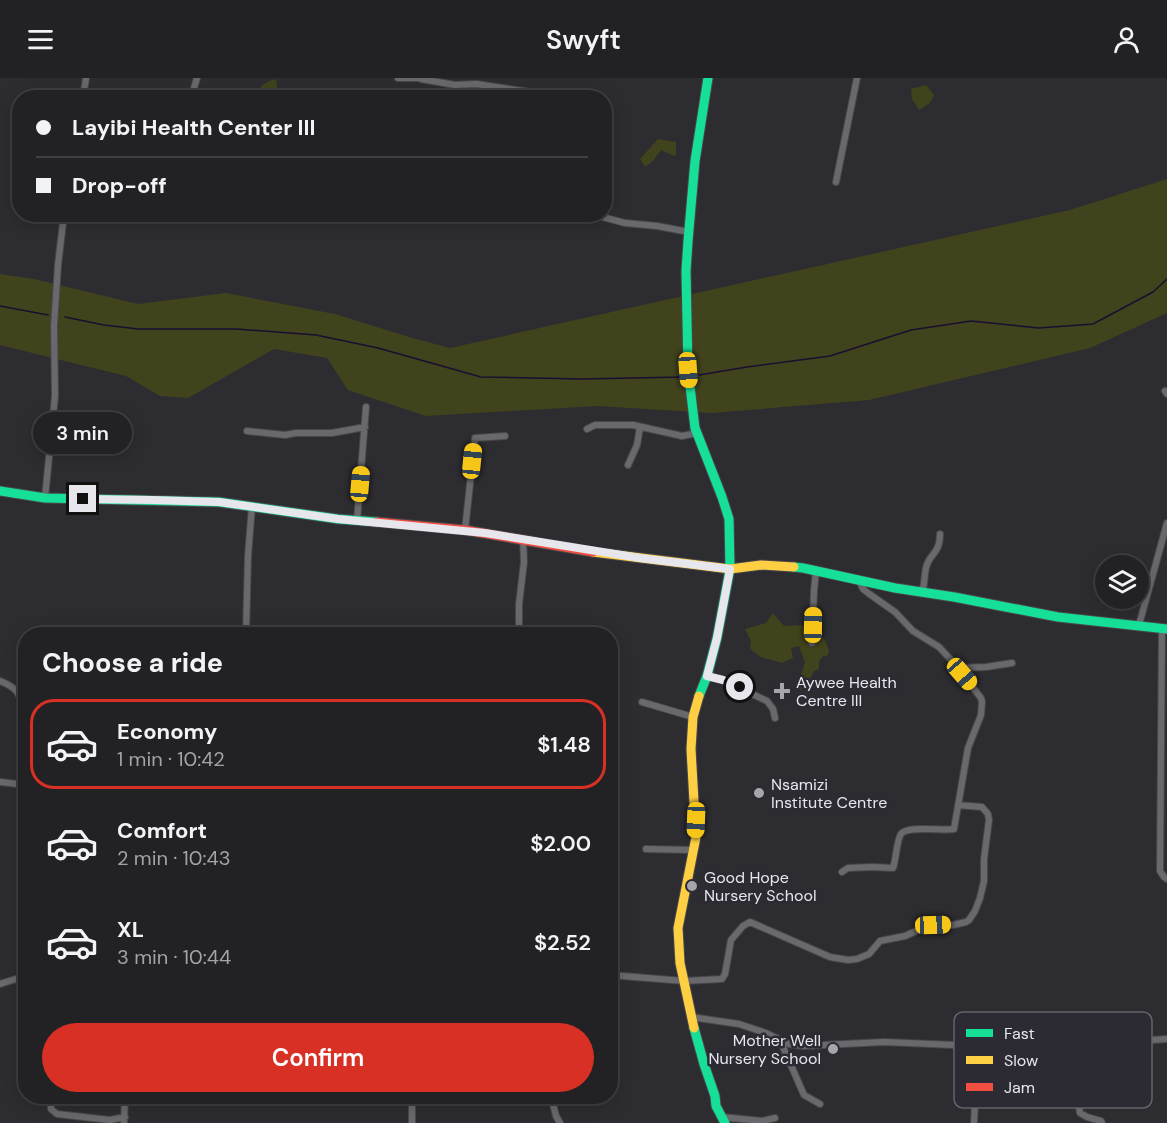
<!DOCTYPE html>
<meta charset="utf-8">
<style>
body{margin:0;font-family:"DM Sans",sans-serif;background:#2a2a2d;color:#f1f3f6;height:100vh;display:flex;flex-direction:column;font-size:22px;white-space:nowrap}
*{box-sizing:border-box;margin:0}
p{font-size:20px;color:#a2a4a7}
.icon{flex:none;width:33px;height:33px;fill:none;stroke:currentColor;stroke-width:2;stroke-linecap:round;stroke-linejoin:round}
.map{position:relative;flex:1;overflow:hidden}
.details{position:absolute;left:18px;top:549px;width:600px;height:477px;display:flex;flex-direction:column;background:#222225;border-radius:24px;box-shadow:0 3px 15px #0003,0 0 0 2px #3f3f42}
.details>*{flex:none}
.guide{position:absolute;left:12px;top:12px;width:600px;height:132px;border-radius:24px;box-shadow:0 3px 15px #0003,0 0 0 2px #3f3f42;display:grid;align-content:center;height:132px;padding:0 24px;background:#222225}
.tools{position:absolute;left:1095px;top:477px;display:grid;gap:12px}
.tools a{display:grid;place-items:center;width:54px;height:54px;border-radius:50%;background:#222225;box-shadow:0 3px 15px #0003,0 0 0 2px #3f3f42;font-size:30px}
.end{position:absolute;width:27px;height:27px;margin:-14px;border:8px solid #e7e6ec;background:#111;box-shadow:0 0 0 3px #111}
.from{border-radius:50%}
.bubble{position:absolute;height:42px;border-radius:21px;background:#222225;box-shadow:0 3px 15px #0003,0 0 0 2px #3f3f42;font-size:20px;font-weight:600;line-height:42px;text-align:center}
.car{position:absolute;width:18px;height:36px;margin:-18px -9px;border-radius:8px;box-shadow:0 0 4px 2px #0007;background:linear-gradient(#f5c518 24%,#345 0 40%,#f5c518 0 76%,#345 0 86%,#f5c518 0)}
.guide b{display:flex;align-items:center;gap:21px;height:57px;font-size:22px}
.guide b+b{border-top:2px solid #3f3f42}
.guide i{width:15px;height:15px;background:#f1f3f6}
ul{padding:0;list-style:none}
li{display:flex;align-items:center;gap:18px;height:90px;margin:0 12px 9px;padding:0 12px;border:3px solid transparent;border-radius:24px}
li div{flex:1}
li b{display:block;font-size:22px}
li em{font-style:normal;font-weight:600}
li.active{border-color:#d93025}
li>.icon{width:54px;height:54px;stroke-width:1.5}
h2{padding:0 24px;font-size:27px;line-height:72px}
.cta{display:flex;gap:12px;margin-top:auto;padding:12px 24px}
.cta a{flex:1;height:69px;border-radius:36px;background:#d93025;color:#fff;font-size:24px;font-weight:600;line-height:69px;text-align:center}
header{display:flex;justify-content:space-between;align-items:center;height:78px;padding:0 24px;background:#222225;font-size:27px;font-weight:600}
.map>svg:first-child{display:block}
.green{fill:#41431d}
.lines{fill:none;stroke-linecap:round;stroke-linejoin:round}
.stream{stroke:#190f30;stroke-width:1.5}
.street-casing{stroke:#48484b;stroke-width:8}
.fast-casing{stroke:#48484b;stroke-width:11}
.slow-casing{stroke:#48484b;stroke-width:11}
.jam-casing{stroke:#48484b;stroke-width:11}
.street{stroke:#69686c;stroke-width:6}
.fast{stroke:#16e098;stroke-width:9}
.slow{stroke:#ffcf43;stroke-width:9}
.jam{stroke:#f24e42;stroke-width:9}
.route{stroke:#e7e6ec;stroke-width:8}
.poi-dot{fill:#a6a5ab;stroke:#2c2b33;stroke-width:2}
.labels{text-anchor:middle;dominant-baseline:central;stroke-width:5;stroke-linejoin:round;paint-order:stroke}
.poi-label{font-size:16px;fill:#e7e6ec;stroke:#2c2b33;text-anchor:start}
.key{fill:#2c2b33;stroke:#64636a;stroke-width:1.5}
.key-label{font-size:16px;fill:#e7e6ec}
</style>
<header><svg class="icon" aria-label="menu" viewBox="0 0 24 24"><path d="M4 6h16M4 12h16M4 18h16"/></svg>Swyft<svg class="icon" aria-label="person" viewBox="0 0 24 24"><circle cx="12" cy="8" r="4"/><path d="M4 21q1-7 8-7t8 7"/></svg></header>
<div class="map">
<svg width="1167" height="1045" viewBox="0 0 1167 1045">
<rect width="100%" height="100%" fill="#2d2d31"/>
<path class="green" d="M276,1L278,19H261L263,14L261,8L269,3Z
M926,7L934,17L930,25L919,32L912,21L911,11Z
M658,61L676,64V76L674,78L661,72L653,83L645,89L640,81Z
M1167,101V235L1090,270L869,322L712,335L597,328L426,338L348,312L327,280L274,271L188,320L160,318L126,298L0,267V196L34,201L138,226L226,215L335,236L409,259L450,270L1070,132Z
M773,535L784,548L806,547L825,562L829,573L827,578H823L819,583V591L814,593L807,606L800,612L797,611L805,584L799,568L791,570L793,580L782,585L761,579L750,571L751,563L745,551L766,545Z"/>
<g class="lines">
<path class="stream" d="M0,228L48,237
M65,239L104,247L138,251H236L316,257L378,270L481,299L582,301L684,299
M699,297L747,289L830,278L911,252L971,243L1039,250L1093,246L1153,214L1167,201"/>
<g class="street-casing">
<path id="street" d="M398,0H424
M421,1L455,7L476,6L564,19
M83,20L86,0
M191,20L197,0
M836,104L857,0
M591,136L625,145L657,148L689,154
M1165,313L1167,316
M587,351L595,347H633L682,358L697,355
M247,353L285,357L296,355H332L365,349
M628,387L637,367L640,349
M45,420L55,318L54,248L58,187L64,136
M357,443L366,329
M465,452L475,360L505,358
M922,514C925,505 924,499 926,490C929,475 940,477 940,456
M1139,547L1167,445
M1162,550L1160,793L1164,799L1167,801
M246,556L248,478L252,428
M519,556V526L524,484L523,461
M812,565L814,513L816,492
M958,590L986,589L1012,585
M707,598L723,602L767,623L773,631L775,640
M0,603C21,611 19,618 26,637
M642,624L693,639
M0,704L26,707
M646,771L693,772
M842,794L848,790L872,789L893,790C896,782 897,761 901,756C907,747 943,753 954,751L968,670L981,637L982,624L981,620L954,585L939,569L913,553L895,534L868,515L863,511L859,502
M610,897L684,903L722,901L725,896L731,862L743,848L750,844L830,879L848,882L857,881L869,876L880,863L905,858L927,848L953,847L966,844L969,842L975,833L980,820L984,803V781L989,742L988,736L982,729L958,727
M0,906L26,898
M691,939L739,946L766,955L789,966L803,968L884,964L978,968L1022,965L1111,972L1120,971L1135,963L1167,961
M780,962L804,1017L820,1026
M1057,968C1089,988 1074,1005 1080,1035L1087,1039L1101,1043L1102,1045
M51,1018V1031L57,1036L110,1042L125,1039
M412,1018V1045
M551,1018L556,1038L560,1045
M722,1039L762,1043L775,1040
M124,1045L125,1018
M974,1045L978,968"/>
</g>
<g class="fast-casing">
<path id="fast" d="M0,413L45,420L219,424L338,441L377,444
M794,489L803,490L895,510L954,519L1058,539L1167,551
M699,618L707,598L717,560L730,491L729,441L722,419L695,350L688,292L686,193L688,163L695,83L708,0
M694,950L704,986L715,1018L716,1028L725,1045"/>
</g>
<g class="slow-casing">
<path id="slow" d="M593,474L730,491L761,487L794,489
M694,950L680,885L678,850L696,759L691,671L693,639L699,618"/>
</g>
<g class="jam-casing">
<path id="jam" d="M377,444L465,452L593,474"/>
</g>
<use href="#street" class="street"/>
<use href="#fast" class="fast"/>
<use href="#slow" class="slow"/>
<use href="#jam" class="jam"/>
</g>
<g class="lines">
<path class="route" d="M83,421L152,422L219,424L338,441L485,455L640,480L730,491L717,560L707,598L723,602L740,609"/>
</g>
<g class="poi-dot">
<path d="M779 604h6v6h6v6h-6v6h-6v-6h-6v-6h6z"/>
<circle cx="759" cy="715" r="6"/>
<circle cx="692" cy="808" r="6"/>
<circle cx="833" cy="971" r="6"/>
</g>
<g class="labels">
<g class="poi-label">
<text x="796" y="604">Aywee Health<tspan x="796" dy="18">Centre III</tspan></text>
<text x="771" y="706">Nsamizi<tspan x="771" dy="18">Institute Centre</tspan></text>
<text x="704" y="799">Good Hope<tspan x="704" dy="18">Nursery School</tspan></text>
<text x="821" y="962" text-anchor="end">Mother Well<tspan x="821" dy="18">Nursery School</tspan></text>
</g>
</g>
<rect x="954" y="934" width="198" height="96" rx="9" class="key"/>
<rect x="966" y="951" width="27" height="8" fill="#16e098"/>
<rect x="966" y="978" width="27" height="8" fill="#ffcf43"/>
<rect x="966" y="1005" width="27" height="8" fill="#f24e42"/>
<g class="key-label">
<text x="1004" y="961">Fast</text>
<text x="1004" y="988">Slow</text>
<text x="1004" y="1015">Jam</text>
</g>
</svg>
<div class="tools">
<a><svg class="icon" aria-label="layers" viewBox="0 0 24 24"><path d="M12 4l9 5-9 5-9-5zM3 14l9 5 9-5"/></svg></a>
</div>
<i class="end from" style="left:740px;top:609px"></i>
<i class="end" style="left:83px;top:421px"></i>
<div class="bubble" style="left:33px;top:334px;width:99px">3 min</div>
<i class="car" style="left:688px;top:292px;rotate:176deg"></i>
<i class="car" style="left:472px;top:383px;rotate:6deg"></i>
<i class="car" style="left:360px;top:406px;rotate:5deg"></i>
<i class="car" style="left:813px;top:547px;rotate:1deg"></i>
<i class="car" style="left:962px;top:596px;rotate:139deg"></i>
<i class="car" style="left:696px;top:742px;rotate:182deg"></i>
<i class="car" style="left:933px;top:847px;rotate:88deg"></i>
<div class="guide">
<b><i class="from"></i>Layibi Health Center III</b>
<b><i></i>Drop-off</b>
</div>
<section class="details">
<h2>Choose a ride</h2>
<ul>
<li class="active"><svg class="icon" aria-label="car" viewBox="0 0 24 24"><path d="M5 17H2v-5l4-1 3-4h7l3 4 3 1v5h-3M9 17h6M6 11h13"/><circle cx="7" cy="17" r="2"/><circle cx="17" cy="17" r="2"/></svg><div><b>Economy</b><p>1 min · 10:42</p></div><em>$1.48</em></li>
<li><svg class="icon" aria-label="car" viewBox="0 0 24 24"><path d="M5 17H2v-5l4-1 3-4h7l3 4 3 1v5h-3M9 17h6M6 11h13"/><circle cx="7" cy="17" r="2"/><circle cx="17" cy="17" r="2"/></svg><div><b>Comfort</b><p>2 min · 10:43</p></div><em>$2.00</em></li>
<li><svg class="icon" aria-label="car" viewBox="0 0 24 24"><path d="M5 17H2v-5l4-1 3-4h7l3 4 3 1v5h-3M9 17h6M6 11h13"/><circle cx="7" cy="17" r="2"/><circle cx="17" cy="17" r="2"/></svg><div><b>XL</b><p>3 min · 10:44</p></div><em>$2.52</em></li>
</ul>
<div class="cta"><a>Confirm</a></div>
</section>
</div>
